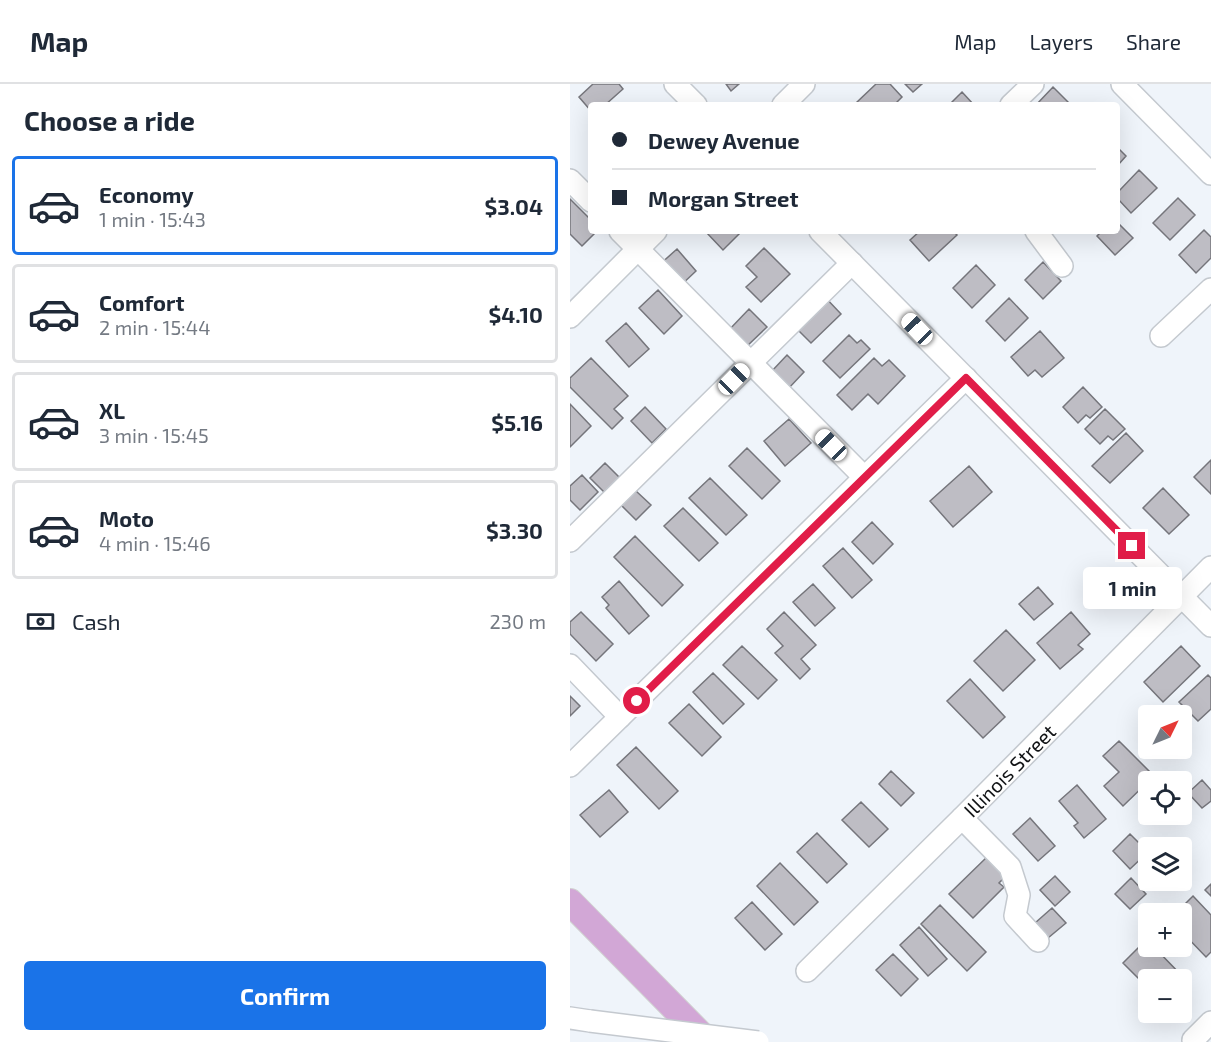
<!DOCTYPE html>
<meta charset="utf-8">
<style>
body{margin:0;font-family:"Exo 2",sans-serif;background:#f6f6f7;color:#1f2937;height:100vh;display:flex;flex-direction:column;font-size:22px;white-space:nowrap}
*{box-sizing:border-box;margin:0}
p{font-size:20px;color:#747a83}
.icon{flex:none;width:33px;height:33px;fill:none;stroke:currentColor;stroke-width:2;stroke-linecap:round;stroke-linejoin:round}
.map{position:relative;flex:1;overflow:hidden}
.sheet{display:flex;flex-direction:column;background:#fff;width:570px}
.sheet>*{flex:none}
.banner{position:absolute;left:18px;top:18px;width:532px;height:132px;border-radius:6px;box-shadow:0 6px 24px #0002;display:grid;align-content:center;height:132px;padding:0 24px;background:#fff}
.needle{width:39px;rotate:47deg}
.fabs{position:absolute;left:568px;top:621px;display:grid;gap:12px}
.fabs a{display:grid;place-items:center;width:54px;height:54px;border-radius:6px;background:#fff;box-shadow:0 6px 24px #0002;font-size:30px}
.end{position:absolute;width:27px;height:27px;margin:-14px;border:8px solid #e11d48;background:#fff;box-shadow:0 0 0 3px #fff}
.from{border-radius:50%}
.bubble{position:absolute;height:42px;border-radius:6px;background:#fff;box-shadow:0 6px 24px #0002;font-size:20px;font-weight:700;line-height:42px;text-align:center}
.car{position:absolute;width:18px;height:36px;margin:-18px -9px;border-radius:8px;box-shadow:0 0 4px 2px #0007;background:linear-gradient(#fff 24%,#345 0 40%,#fff 0 76%,#345 0 86%,#fff 0)}
.banner b{display:flex;align-items:center;gap:21px;height:57px;font-size:22px}
.banner b+b{border-top:2px solid #e0e1e3}
.banner i{width:15px;height:15px;background:#1f2937}
ul{padding:0;list-style:none}
li{display:flex;align-items:center;gap:18px;height:99px;margin:0 12px 9px;padding:0 12px;border:3px solid #e0e1e3;border-radius:6px}
li div{flex:1}
li b{display:block;font-size:22px}
li em{font-style:normal;font-weight:700}
li.selected{border-color:#1a73e8}
li>.icon{width:54px;height:54px;stroke-width:1.5}
h2{padding:0 24px;font-size:27px;line-height:72px}
.pay{display:flex;align-items:center;gap:15px;height:66px;padding:0 24px;font-size:22px}
.pay p{margin-inline-start:auto}
.cta{display:flex;gap:12px;margin-top:auto;padding:12px 24px}
.cta a{flex:1;height:69px;border-radius:6px;background:#1a73e8;color:#fff;font-size:24px;font-weight:700;line-height:69px;text-align:center}
header{display:flex;align-items:center;gap:36px;box-sizing:border-box;height:84px;padding:0 30px;background:#fff;border-bottom:2px solid #e0e1e3}
header strong{font-size:28px}
nav{display:flex;gap:33px;margin-inline-start:auto;font-size:21px}
main{display:flex;flex:1;min-height:0}
.map>svg:first-child{display:block}
.building{fill:#bebdc4;stroke:#75757b;stroke-width:1.5}
.lines{fill:none;stroke-linecap:round;stroke-linejoin:round}
.minor-casing{stroke:#c4c9cf;stroke-width:24}
.major-casing{stroke:#d0d0d0;stroke-width:28}
.minor{stroke:#fff;stroke-width:21}
.major{stroke:#d2a7d6;stroke-width:26}
.minor-bridge-casing{stroke:#c4c9cf;stroke-width:24;stroke-linecap:butt}
.minor-bridge{stroke:#fff;stroke-width:21}
.route{stroke:#e11d48;stroke-width:8}
.labels{text-anchor:middle;dominant-baseline:central;stroke-width:6;stroke-linejoin:round;paint-order:stroke}
.street-label{font-size:20px;fill:#121416;stroke:#fff}
</style>
<header>
<strong>Map</strong>
<nav><a>Map</a><a>Layers</a><a>Share</a></nav>
</header>
<main>
<section class="sheet">
<h2>Choose a ride</h2>
<ul>
<li class="selected"><svg class="icon" aria-label="car" viewBox="0 0 24 24"><path d="M5 17H2v-5l4-1 3-4h7l3 4 3 1v5h-3M9 17h6M6 11h13"/><circle cx="7" cy="17" r="2"/><circle cx="17" cy="17" r="2"/></svg><div><b>Economy</b><p>1 min · 15:43</p></div><em>$3.04</em></li>
<li><svg class="icon" aria-label="car" viewBox="0 0 24 24"><path d="M5 17H2v-5l4-1 3-4h7l3 4 3 1v5h-3M9 17h6M6 11h13"/><circle cx="7" cy="17" r="2"/><circle cx="17" cy="17" r="2"/></svg><div><b>Comfort</b><p>2 min · 15:44</p></div><em>$4.10</em></li>
<li><svg class="icon" aria-label="car" viewBox="0 0 24 24"><path d="M5 17H2v-5l4-1 3-4h7l3 4 3 1v5h-3M9 17h6M6 11h13"/><circle cx="7" cy="17" r="2"/><circle cx="17" cy="17" r="2"/></svg><div><b>XL</b><p>3 min · 15:45</p></div><em>$5.16</em></li>
<li><svg class="icon" aria-label="car" viewBox="0 0 24 24"><path d="M5 17H2v-5l4-1 3-4h7l3 4 3 1v5h-3M9 17h6M6 11h13"/><circle cx="7" cy="17" r="2"/><circle cx="17" cy="17" r="2"/></svg><div><b>Moto</b><p>4 min · 15:46</p></div><em>$3.30</em></li>
</ul>
<div class="pay"><svg class="icon" aria-label="cash" viewBox="0 0 24 24"><path d="M3 7h18v10H3z"/><circle cx="12" cy="12" r="2"/></svg>Cash<p>230 m</p></div>
<div class="cta"><a>Confirm</a></div>
</section>
<div class="map">
<svg width="641" height="958" viewBox="0 0 641 958">
<rect width="100%" height="100%" fill="#eff4fa"/>
<path class="building" d="M23,0H49L53,5L35,21H21V27L9,13Z
M156,0H169L161,7Z
M306,0H320L332,13L324,21H288L286,19Z
M335,0H352L343,8Z
M483,3L500,20L466,21Z
M392,8L404,21H379Z
M548,64L556,72L548,81Z
M569,86L587,104L561,129L548,115V108Z
M608,114L625,131L600,156L583,139Z
M0,115L21,136V147H27L12,162L0,150Z
M548,139L563,154L545,171L527,152L532,147H548Z
M634,146L641,153V174L626,189L609,171Z
M138,147H172L153,166L136,148Z
M350,147H383L387,151L359,177L340,156Z
M194,164L220,190L191,218L176,203L187,193L176,182Z
M107,165L126,187L108,204L88,182Z
M473,178L491,197L473,215L455,196Z
M406,181L425,201L402,224L383,204Z
M88,206L112,232L94,250L69,224Z
M253,211L271,230L241,259L223,241Z
M439,214L458,234L435,257L416,237Z
M179,225L197,243L175,264L158,247Z
M56,239L79,265L59,283L36,257Z
M470,247L494,274L472,293L465,286L458,292L441,273Z
M279,251L287,259L291,256L300,265L270,294L253,277Z
M217,271L234,288L218,305L201,288Z
M21,274L58,312L44,325L53,334L42,345L0,303V294Z
M304,274L312,282L319,276L335,292L308,320L298,310L282,326L267,311Z
M513,303L532,323L520,334L516,331L508,339L493,323Z
M0,320L21,342L0,363Z
M75,323L96,345L82,359L61,337Z
M535,325L555,345L543,356L538,352L530,360L515,345Z
M219,335L241,359L215,382L194,357Z
M556,349L573,367L540,399L522,382Z
M177,364L210,397L192,415L159,382Z
M641,376V410L624,393Z
M35,379L50,394L35,409L20,394Z
M399,382L422,408L383,443L360,417Z
M12,391L28,408L10,426L0,416V402Z
M140,394L177,431L156,451L119,414Z
M593,404L619,431L599,450L573,424Z
M66,407L81,421L66,436L51,421Z
M113,424L148,459L129,477L94,442Z
M302,438L323,460L303,480L282,458Z
M65,452L113,501L92,522L44,473Z
M273,464L302,496L282,514L253,482Z
M49,497L79,532L59,550L36,524L39,521L32,513Z
M243,500L265,524L245,542L223,518Z
M468,503L483,520L464,536L449,520Z
M11,528L43,560L26,577L0,550V538Z
M214,528L246,561L231,575L240,585L230,595L205,569L213,562L197,545Z
M501,528L520,550L508,561L513,565L490,585L467,559Z
M436,546L465,576L433,607L404,577Z
M172,562L207,596L188,615L153,581Z
M611,562L630,582L593,618L574,598Z
M143,589L174,620L153,640L123,608Z
M638,591L641,594V625L628,637L609,618Z
M400,595L435,633L413,654L377,617Z
M0,612L10,622L0,632Z
M119,620L151,653L132,672L99,639Z
M549,657L584,692L553,722L534,702L549,688L533,672Z
M66,663L108,707L89,725L47,681Z
M321,687L344,709L331,722L309,700Z
M632,696L641,706V717L632,724L618,709Z
M507,701L536,735L514,754L504,742L508,739L489,717Z
M39,706L58,728L30,753L10,731Z
M291,718L318,745L299,763L272,736Z
M460,734L485,762L468,777L443,750Z
M247,749L277,780L257,799L227,768Z
M560,750L578,768L560,785L543,767Z
M419,771L437,791L429,799L434,803L403,834L379,810Z
M210,779L248,818L224,841L187,802Z
M485,792L500,808L485,822L470,806Z
M561,794L576,810L560,825L545,810Z
M641,800V812L635,806Z
M623,812L641,831V868L636,873L612,848V830H605Z
M182,818L212,850L195,866L165,834Z
M370,821L416,868L397,887L351,840Z
M482,824L496,839L478,854L465,839Z
M349,843L377,875L358,892L330,861Z
M576,856L579,859V862H583L615,895L612,898V896H579V905L553,879Z
M323,870L348,895L331,912L306,886Z"/>
<g class="lines">
<g class="minor-casing">
<g id="minor">
<path d="M105,0L126,21"/>
<path d="M552,0L641,90"/>
<path d="M213,21L234,0"/>
<path d="M441,21L463,0"/>
<path d="M0,96L21,117"/>
<path d="M50,147L294,393"/>
<path d="M250,147L641,542"/>
<path d="M466,147L492,182"/>
<path d="M0,233L86,147"/>
<path d="M591,252L641,205"/>
<path d="M0,457L282,179"/>
<path d="M0,581L50,633"/>
<path d="M0,682L396,294"/>
<path d="M392,734L440,783L449,811L445,832L468,857"/>
<path id="s1" d="M237,887L392,734L641,483"/>
<path d="M0,934L20,937"/>
<path d="M623,956L641,938"/>
</g>
</g>
<g class="major-casing">
<path id="major" d="M0,818L138,958"/>
</g>
<use href="#minor" class="minor"/>
<use href="#major" class="major"/>
<g class="minor-bridge-casing">
<path id="minor-bridge" d="M20,937L188,958"/>
</g>
<use href="#minor-bridge" class="minor-bridge"/>
</g>
<g class="lines">
<path class="route" d="M67,617L396,294L562,462"/>
</g>
<g class="labels">
<g class="street-label">
<text stroke="none"><textPath href="#s1" startOffset="285">Illinois Street</textPath></text>
</g>
</g>
</svg>
<div class="fabs">
<a><svg class="needle" viewBox="-14 -14 28 28"><path d="M0-13l5 13h-10z" fill="#e53935"/><path d="M0 13l5-13h-10z" fill="#747a83"/></svg></a>
<a><svg class="icon" aria-label="locate" viewBox="0 0 24 24"><circle cx="12" cy="12" r="6"/><path d="M12 2v4M12 18v4M2 12h4M18 12h4"/></svg></a>
<a><svg class="icon" aria-label="layers" viewBox="0 0 24 24"><path d="M12 4l9 5-9 5-9-5zM3 14l9 5 9-5"/></svg></a>
<a>+</a>
<a>−</a>
</div>
<i class="end from" style="left:67px;top:617px"></i>
<i class="end" style="left:562px;top:462px"></i>
<div class="bubble" style="left:513px;top:483px;width:99px">1 min</div>
<i class="car" style="left:347px;top:245px;rotate:316deg"></i>
<i class="car" style="left:164px;top:295px;rotate:45deg"></i>
<i class="car" style="left:261px;top:361px;rotate:315deg"></i>
<div class="banner">
<b><i class="from"></i>Dewey Avenue</b>
<b><i></i>Morgan Street</b>
</div>
</div>
</main>
